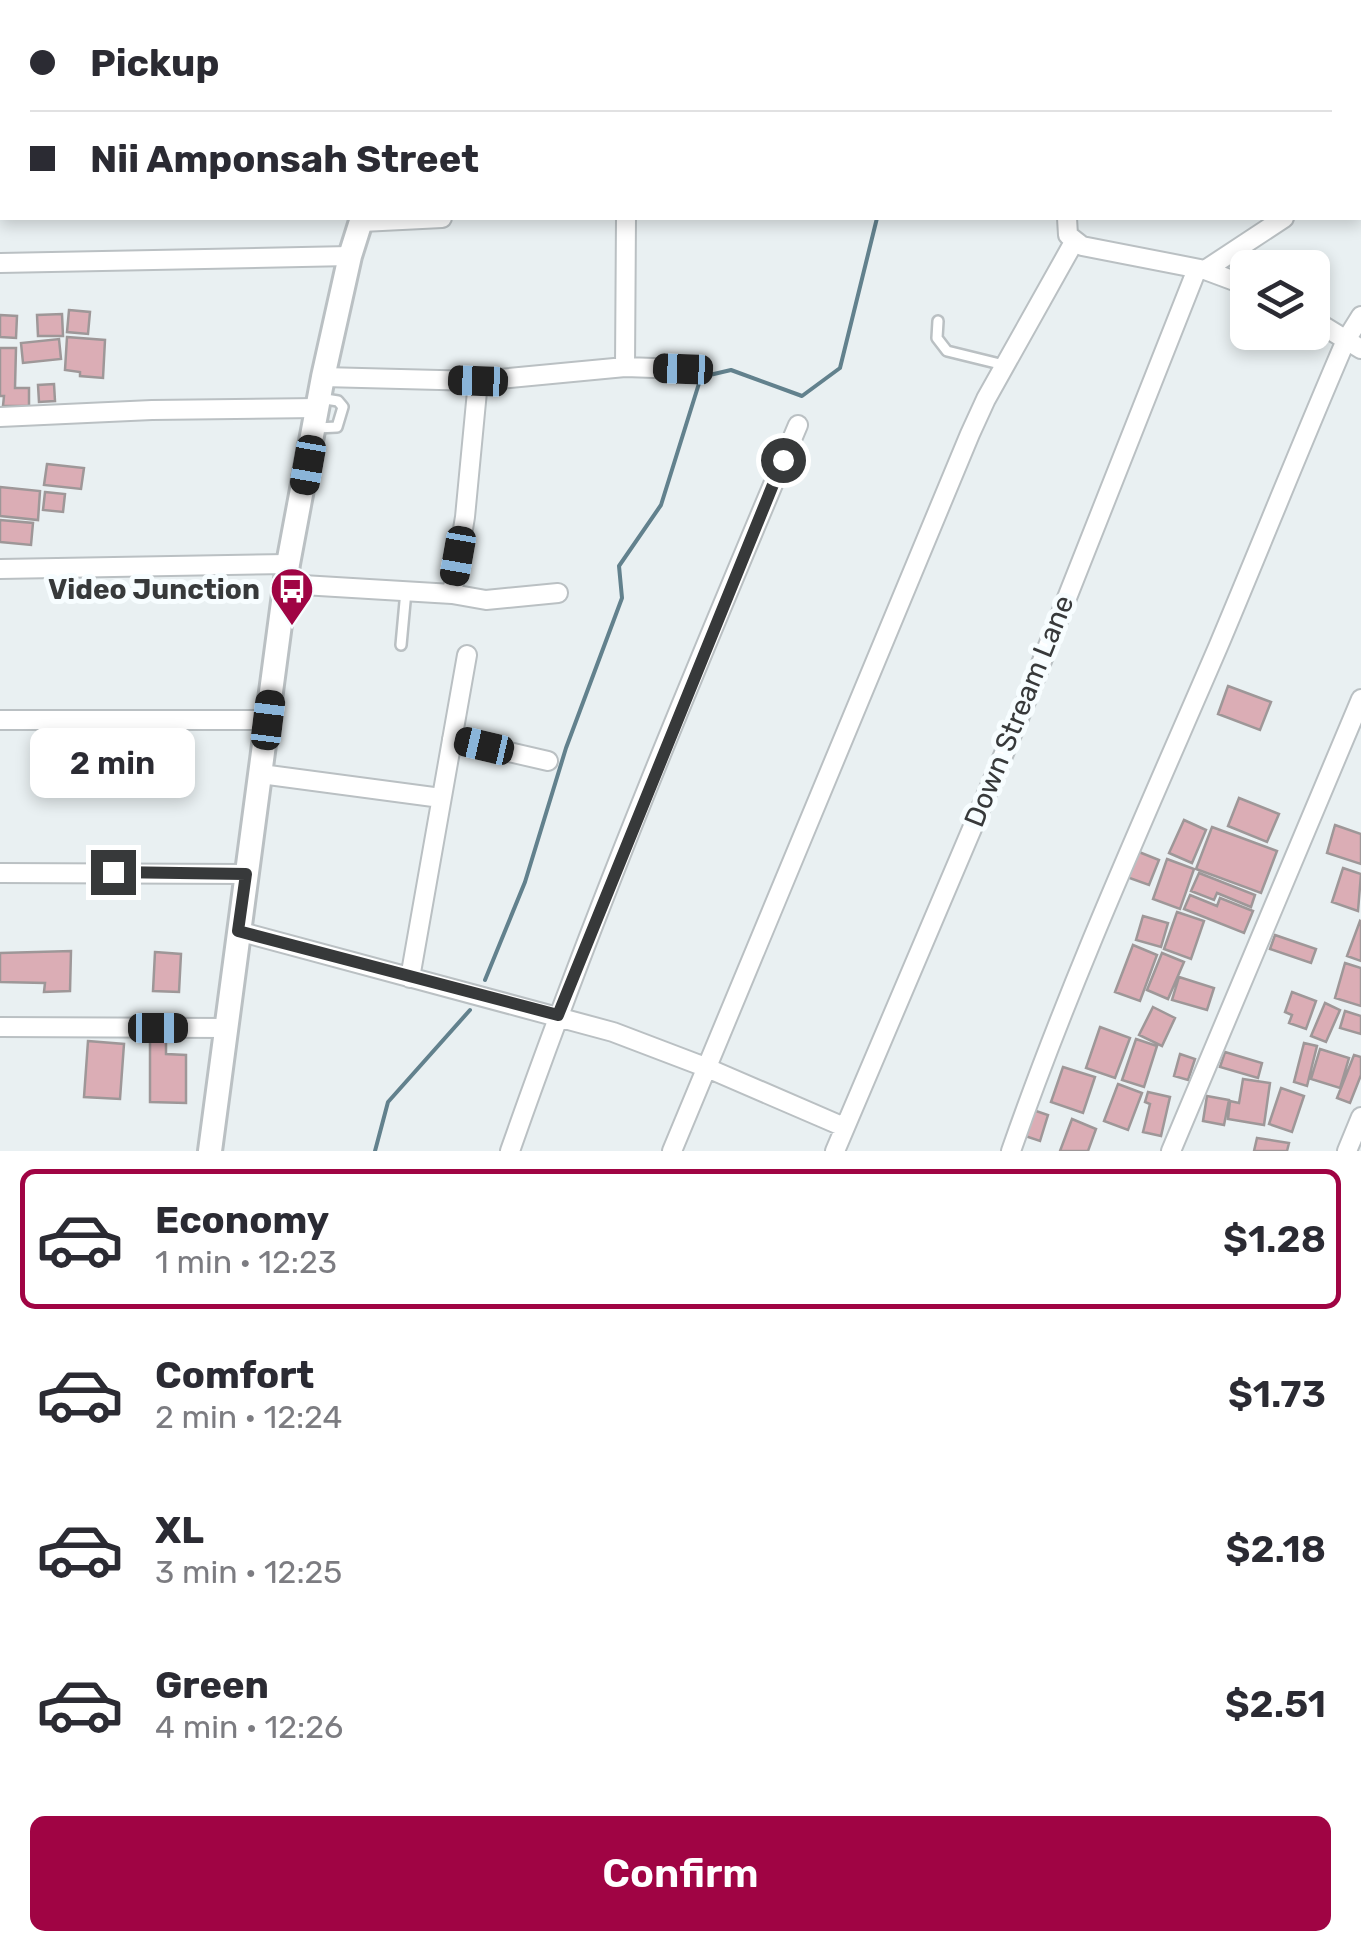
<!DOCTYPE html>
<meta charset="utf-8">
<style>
body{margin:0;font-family:Rubik,sans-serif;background:#f7f7f7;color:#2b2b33;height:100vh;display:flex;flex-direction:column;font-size:38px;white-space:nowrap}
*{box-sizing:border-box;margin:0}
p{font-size:32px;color:#7c7c81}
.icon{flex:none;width:55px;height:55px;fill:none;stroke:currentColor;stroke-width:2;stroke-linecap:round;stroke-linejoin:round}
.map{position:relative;height:1151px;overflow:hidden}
.side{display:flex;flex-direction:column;background:#fff;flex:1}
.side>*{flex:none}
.banner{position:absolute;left:0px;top:0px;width:1362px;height:220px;box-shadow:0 5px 15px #0003;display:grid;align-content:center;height:220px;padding:0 30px;background:#fff}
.tools{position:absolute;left:1230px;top:250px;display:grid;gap:20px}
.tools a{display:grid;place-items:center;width:100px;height:100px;border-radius:15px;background:#fff;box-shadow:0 5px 15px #0003;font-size:50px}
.end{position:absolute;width:45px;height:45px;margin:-22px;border:12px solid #37393a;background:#fff;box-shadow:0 0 0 5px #fff}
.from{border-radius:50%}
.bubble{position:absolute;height:70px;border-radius:15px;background:#fff;box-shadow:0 5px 15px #0003;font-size:32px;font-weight:600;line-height:70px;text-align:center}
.car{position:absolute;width:30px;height:60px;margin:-30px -15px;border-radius:12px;box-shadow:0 0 8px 2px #0007;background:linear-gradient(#222 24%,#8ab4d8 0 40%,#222 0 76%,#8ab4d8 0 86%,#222 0)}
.banner b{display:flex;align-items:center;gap:35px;height:95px;font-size:38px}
.banner b+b{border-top:2px solid #e1e1e2}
.banner i{width:25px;height:25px;background:#2b2b33}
ul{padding:18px 0 0;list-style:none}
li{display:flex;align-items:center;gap:30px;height:140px;margin:0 20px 15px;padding:0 10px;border:5px solid transparent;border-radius:15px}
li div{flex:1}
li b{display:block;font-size:38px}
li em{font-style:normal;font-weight:600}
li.selected{border-color:#a00444}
li>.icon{width:90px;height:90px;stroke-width:1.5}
.cta{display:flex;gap:20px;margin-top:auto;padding:20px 30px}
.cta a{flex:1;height:115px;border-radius:15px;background:#a00444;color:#fff;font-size:40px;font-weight:600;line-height:115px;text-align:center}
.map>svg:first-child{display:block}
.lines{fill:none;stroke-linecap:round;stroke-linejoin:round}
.stream{stroke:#62818d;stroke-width:4}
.building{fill:#dbadb5;stroke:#9e9798;stroke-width:2.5}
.lane-casing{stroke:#bac0c3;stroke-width:14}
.street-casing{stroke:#bac0c3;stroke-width:22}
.secondary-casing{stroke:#bac0c3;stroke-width:28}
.lane{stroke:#fff;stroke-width:9}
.street{stroke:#fff;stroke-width:18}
.secondary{stroke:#fff;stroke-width:22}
.route{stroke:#37393a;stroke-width:12}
.labels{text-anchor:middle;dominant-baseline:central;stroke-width:10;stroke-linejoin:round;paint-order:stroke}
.poi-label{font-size:28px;font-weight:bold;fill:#37393a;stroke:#f7fdff;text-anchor:end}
.street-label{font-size:28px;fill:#37393a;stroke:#f7fdff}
</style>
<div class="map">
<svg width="1361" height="1151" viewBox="0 0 1361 1151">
<rect width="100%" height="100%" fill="#e9f0f2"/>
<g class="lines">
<path class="stream" d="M1346,2L1350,0
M485,980L525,882L566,748L622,598L619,566L661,505L701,377L731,370L802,396L840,368L877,218
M375,1151L388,1102L470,1010"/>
</g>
<path class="building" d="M69,310L90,312L88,334L67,332Z
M62,314L63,336H38L37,315Z
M0,315L17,316L16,338L0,337Z
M67,337L105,340L103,378L80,376V372L65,370Z
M59,339L61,359L23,363L21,343Z
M0,348H16L15,388H29V406H3L4,396H0Z
M54,384L55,401L39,402L38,385Z
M47,464L84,468L81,489L44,485Z
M0,487L40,491L38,520L0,516Z
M45,492L65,494L63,512L43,510Z
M0,520L33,523L31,545L0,542Z
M1228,686L1271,702L1260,730L1218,714Z
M1239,798L1279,814L1267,842L1228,826Z
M1184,820L1206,830L1192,863L1169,853Z
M1335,825L1361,834V864L1327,853Z
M1212,827L1277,851L1261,893L1196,869Z
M1134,850L1159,860L1149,885L1124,876Z
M1167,859L1194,869L1180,909L1153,899Z
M1343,868L1361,874L1358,911L1332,902Z
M1199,873L1255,895L1251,907L1217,893L1214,900L1191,891Z
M1190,895L1217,906L1220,898L1253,911L1244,933L1184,909Z
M1177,912L1204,921L1191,959L1164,949Z
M1143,916L1168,923L1161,947L1136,940Z
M1360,921L1361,922V961L1347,956Z
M1275,935L1316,949L1311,963L1270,949Z
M1133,945L1157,955L1140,1001L1115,992Z
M71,951L70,991L44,992L45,983L0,982V953Z
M155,952L181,954L179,992L153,991Z
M1162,953L1184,962L1168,999L1147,990Z
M1345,963L1361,968V1006L1335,998Z
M1179,977L1214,988L1207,1010L1172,1000Z
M1292,992L1316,1001L1306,1029L1289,1023L1292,1015L1285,1012Z
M1325,1003L1340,1010L1326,1042L1311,1036Z
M1153,1007L1175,1018L1162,1046L1139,1035Z
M1345,1011L1361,1016V1034L1340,1028Z
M1100,1027L1130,1038L1115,1078L1086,1068Z
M150,1037H166V1054L186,1055V1103L150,1102Z
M1136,1039L1157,1046L1144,1087L1122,1080Z
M88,1041L124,1044L120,1099L84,1097Z
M1304,1043L1317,1046L1307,1086L1294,1082Z
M1320,1049L1349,1058L1340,1088L1311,1079Z
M1225,1052L1262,1063L1258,1078L1220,1067Z
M1180,1054L1195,1059L1188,1080L1174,1076Z
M1354,1055L1361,1057V1075L1350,1103L1337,1098Z
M1063,1067L1095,1077L1083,1113L1051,1102Z
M1243,1079L1270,1083L1264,1125L1228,1119L1230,1101L1239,1103Z
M1118,1084L1142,1093L1128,1130L1104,1121Z
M1281,1088L1304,1096L1292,1132L1269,1124Z
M1148,1092L1170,1097L1161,1136L1143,1132L1150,1104L1145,1102Z
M1207,1096L1229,1100L1224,1125L1203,1121Z
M1033,1110L1048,1115L1040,1141L1025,1136Z
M1072,1119L1096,1129L1088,1151H1060Z
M1257,1138L1289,1143L1287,1151H1254Z"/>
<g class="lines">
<g class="lane-casing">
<path id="lane" d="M938,321L937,338L947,351L1004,365
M317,428L337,427L343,407L338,401L319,398
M401,645L406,591"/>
</g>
<g class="street-casing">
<path id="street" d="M1062,0V2
M1300,2L1303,0
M0,112H2
M1360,166H1361
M1067,218L1068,235L1082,246L1205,270L1248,286
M362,222L442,218
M0,263L350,256
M1205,270L1284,218
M1312,319L1361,349
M625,367L626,218
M323,377L478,381L625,367L683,369
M0,417L152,410L318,408
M0,569L288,564
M286,584L452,594L486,600L558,593
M452,594L465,517L478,381
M0,720H268
M452,739L548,761
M261,774L441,798
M0,873L246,874
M238,931L613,1032L705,1067L844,1127
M410,978L467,655
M0,1027L226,1028
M510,1151C596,905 697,665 798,425
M672,1151L970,434L986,399L1074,242
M835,1151L1025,704L1197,269
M1011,1151C1071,979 1146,814 1218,647C1261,545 1302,442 1346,340L1361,316
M1171,1151L1361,699
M1347,1151L1361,1117"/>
</g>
<g class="secondary-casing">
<path id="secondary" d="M392,2V0
M210,1151L288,564L323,377L350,256L362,218"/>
</g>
<use href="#lane" class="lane"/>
<use href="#street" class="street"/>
<use href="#secondary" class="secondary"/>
</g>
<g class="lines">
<path class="route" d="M113,872L246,874L238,931L558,1015L783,460"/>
</g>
<defs>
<g id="bus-pin" transform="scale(2.25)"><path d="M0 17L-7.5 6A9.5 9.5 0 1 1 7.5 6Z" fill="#a00444" stroke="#f7fdff"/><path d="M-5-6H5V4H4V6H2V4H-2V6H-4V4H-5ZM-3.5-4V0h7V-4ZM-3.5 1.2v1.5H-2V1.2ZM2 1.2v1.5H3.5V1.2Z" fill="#fff"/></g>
</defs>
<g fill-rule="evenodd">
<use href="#bus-pin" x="292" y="589"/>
</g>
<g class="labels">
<g class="poi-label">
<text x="260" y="589">Video Junction</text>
</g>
<g class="street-label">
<text transform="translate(1019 711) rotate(-68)">Down Stream Lane</text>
</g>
</g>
</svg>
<div class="tools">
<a><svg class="icon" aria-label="layers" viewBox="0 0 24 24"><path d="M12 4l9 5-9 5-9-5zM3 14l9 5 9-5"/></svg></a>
</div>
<i class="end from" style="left:783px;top:460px"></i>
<i class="end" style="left:113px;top:872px"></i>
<div class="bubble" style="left:30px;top:728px;width:165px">2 min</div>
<i class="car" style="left:683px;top:369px;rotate:272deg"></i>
<i class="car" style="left:478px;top:381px;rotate:272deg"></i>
<i class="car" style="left:308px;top:465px;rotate:190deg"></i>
<i class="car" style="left:458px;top:556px;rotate:190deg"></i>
<i class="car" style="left:268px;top:720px;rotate:7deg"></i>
<i class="car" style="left:484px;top:746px;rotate:283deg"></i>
<i class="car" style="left:158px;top:1028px;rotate:90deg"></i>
<div class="banner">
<b><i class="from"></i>Pickup</b>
<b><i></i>Nii Amponsah Street</b>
</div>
</div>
<section class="side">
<ul>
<li class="selected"><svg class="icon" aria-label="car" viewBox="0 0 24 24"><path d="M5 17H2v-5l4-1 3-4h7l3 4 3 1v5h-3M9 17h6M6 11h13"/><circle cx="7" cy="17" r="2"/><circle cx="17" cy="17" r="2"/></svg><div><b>Economy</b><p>1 min · 12:23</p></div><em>$1.28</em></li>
<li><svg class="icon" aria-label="car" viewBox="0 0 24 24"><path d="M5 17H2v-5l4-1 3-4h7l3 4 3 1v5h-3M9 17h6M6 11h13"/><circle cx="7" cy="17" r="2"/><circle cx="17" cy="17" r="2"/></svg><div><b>Comfort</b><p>2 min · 12:24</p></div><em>$1.73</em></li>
<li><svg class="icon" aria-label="car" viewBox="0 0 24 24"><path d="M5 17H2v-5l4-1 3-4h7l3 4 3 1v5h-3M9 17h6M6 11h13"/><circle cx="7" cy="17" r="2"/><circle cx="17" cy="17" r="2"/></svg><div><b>XL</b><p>3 min · 12:25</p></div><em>$2.18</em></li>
<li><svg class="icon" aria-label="car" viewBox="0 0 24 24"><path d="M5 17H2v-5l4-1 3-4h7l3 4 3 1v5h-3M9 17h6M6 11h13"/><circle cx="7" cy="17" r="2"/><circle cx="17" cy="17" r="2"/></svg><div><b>Green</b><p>4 min · 12:26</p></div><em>$2.51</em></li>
</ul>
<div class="cta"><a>Confirm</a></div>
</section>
